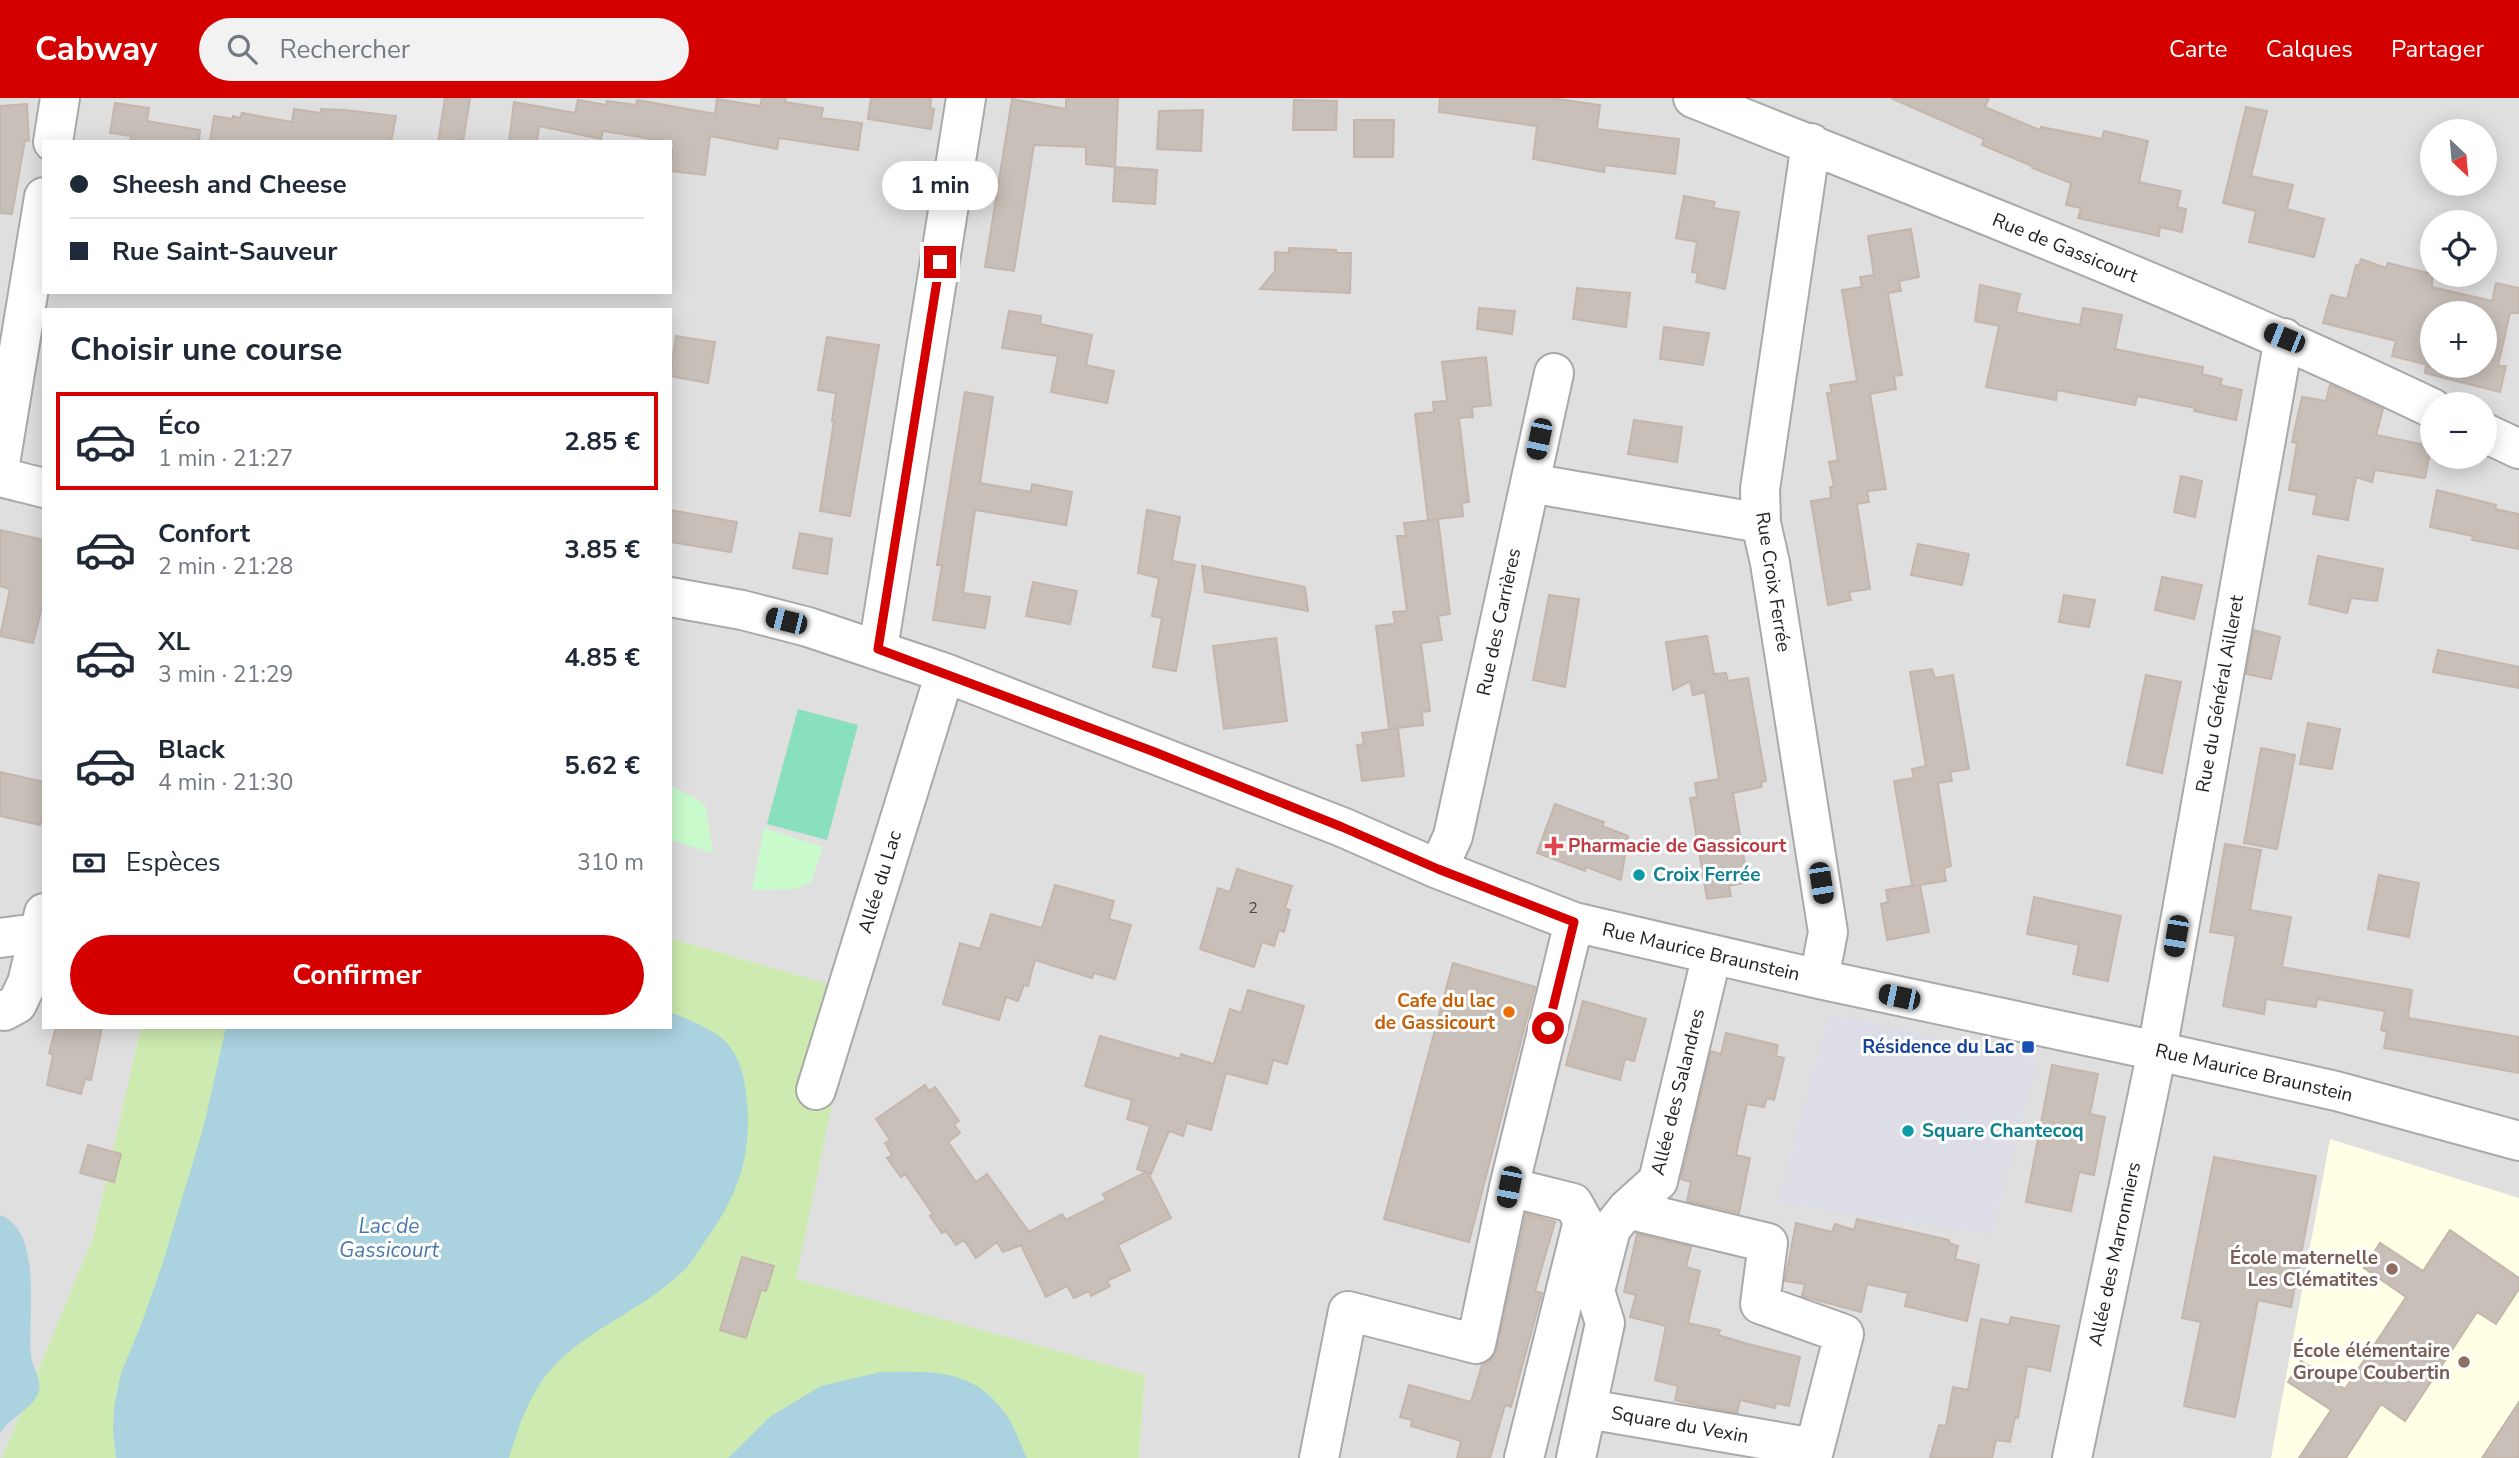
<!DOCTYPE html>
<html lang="fr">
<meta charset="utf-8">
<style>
body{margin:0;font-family:"Nunito Sans",sans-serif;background:#f2f2f3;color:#1f2937;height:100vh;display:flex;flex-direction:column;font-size:26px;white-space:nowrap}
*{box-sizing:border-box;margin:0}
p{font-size:23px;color:#747a83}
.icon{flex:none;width:38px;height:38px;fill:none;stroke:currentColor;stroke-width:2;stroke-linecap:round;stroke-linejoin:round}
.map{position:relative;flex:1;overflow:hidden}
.drawer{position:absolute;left:42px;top:210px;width:630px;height:721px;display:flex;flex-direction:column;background:#fff;border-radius:0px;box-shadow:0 4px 18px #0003}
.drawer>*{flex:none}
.top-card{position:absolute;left:42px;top:42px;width:630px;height:154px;border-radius:0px;box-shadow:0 4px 18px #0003;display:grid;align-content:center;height:154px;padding:0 28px;background:#fff}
.needle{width:46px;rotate:154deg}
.buttons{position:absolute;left:2420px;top:21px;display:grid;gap:14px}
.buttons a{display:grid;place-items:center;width:77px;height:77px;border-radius:50%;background:#fff;box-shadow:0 4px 18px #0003;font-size:35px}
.end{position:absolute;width:32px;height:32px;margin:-16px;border:9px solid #d40000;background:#fff;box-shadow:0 0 0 4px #fff}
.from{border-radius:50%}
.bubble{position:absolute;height:49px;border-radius:24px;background:#fff;box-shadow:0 4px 18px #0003;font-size:23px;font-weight:700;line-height:49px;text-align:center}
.car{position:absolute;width:21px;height:42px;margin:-21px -10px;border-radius:9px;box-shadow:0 0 5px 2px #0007;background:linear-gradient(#222 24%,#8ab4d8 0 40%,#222 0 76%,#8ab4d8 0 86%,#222 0)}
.top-card b{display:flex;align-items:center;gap:24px;height:66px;font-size:26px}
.top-card b+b{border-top:2px solid #e0e1e3}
.top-card i{width:18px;height:18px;background:#1f2937}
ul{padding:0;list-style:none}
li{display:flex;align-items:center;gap:21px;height:98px;margin:0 14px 10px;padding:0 14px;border:4px solid transparent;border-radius:0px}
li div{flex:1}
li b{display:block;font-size:26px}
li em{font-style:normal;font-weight:700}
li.on{border-color:#d40000}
li>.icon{width:63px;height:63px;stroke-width:1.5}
h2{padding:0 28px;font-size:32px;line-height:84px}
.pay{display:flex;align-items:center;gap:18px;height:77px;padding:0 28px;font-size:26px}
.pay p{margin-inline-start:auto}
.action{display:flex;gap:14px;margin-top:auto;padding:14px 28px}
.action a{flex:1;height:80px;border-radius:42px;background:#d40000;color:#fff;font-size:28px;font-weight:700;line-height:80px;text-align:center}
header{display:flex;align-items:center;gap:42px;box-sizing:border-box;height:98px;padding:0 35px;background:#d40000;color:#fff}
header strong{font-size:33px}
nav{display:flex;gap:38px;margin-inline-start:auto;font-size:24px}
.search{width:490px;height:63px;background:#f2f2f3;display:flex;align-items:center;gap:18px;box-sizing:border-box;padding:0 24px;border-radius:38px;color:#747a83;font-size:26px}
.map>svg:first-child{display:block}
.residential{fill:#e0dfdf;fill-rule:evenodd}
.education{fill:#ffffe5}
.grass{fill:#cdebb0}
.park{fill:#c8facc}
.pitch{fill:#88e0be}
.plaza{fill:#dddde8}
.water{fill:#aad3df}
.building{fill:#c7bfb8;stroke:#c4b6ab;stroke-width:2;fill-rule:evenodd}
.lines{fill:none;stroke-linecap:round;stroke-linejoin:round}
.minor-casing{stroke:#a9a9a9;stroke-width:42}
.minor{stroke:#fff;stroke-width:38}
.route{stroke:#d40000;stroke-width:9}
.health-dot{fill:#e0444e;stroke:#fff;stroke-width:2.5}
.culture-dot{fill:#0f9aa8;stroke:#fff;stroke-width:2.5}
.food-dot{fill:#e8710a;stroke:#fff;stroke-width:2.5}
.transit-dot{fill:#1a4fb4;stroke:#fff;stroke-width:2.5}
.education-dot{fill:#8d6e63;stroke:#fff;stroke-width:2.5}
.labels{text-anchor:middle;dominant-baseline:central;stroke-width:6;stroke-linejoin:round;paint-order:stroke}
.number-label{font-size:16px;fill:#4b4948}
.street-label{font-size:19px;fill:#222;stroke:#fff}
.health-label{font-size:19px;font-weight:bold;fill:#be3a42;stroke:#fff;text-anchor:start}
.culture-label{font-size:19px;font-weight:bold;fill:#0d838f;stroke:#fff;text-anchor:start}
.food-label{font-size:19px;font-weight:bold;fill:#c56008;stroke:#fff;text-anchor:end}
.transit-label{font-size:19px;font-weight:bold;fill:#164399;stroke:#fff;text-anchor:end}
.education-label{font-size:19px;font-weight:bold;fill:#785e54;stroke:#fff;text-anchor:end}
.water-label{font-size:21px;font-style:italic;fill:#4a7aab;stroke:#fff}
</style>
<header>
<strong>Cabway</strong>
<div class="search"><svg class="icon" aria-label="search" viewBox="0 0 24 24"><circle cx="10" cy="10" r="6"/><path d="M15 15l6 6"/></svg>Rechercher</div>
<nav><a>Carte</a><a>Calques</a><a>Partager</a></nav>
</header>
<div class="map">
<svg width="2519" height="1360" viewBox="0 0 2519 1360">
<rect width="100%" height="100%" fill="#f2efe9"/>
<path class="residential" d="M0,0H2519V1360H1139L1145,1277L795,1181L854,894L670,840V212H44V929H141L93,1140L2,1360H0ZM2432,33H2485V86H2432ZM44,44H670V194H44ZM2432,124H2485V177H2432ZM2432,215H2485V268H2432ZM2432,306H2485V359H2432Z"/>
<path class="education" d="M2330,1041L2519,1100V1360H2271Z"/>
<path class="grass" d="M670,840L855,894L796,1181L1145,1277L1139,1360H2L93,1140L141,929H670Z"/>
<path class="park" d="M670,687L705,706L713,755L670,742Z
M764,730L823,749L811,784L796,791L752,792Z"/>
<path class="pitch" d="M798,611L858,627L827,742L767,726Z"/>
<path class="plaza" d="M1829,916L2038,962L1991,1137L1778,1105Z"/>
<path class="water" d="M670,914C689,922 712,930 726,944C741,960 745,982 747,1003C752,1061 737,1100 703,1146C697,1155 692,1165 684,1172C647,1210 594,1227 556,1266C531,1291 519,1327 509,1360H116L113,1334L114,1309L121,1275L141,1227L162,1167L204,1027L226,929H670Z
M0,1117C44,1133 27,1220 31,1257C32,1269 42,1281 39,1293C33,1312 10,1318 0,1336Z
M880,1274C932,1274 971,1269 1005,1315C1014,1327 1020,1346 1027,1360H728L771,1318L821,1288Z"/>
<path class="building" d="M445,0H470L463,44H438Z
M762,0H786L785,4L823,10L821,20L862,25L858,52L779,40L777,51L710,38L705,77L670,73L674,45L670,44L603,33L601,41L539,28L537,44H509L514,4L575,15L578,2L606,7L607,3L636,7L637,2L715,16L717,1L760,8Z
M871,0H931L930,10L934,11L931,31L868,21Z
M1066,0H1118L1115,69L1086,66V49L1034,47L1014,173L985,169L1012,1L1066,11Z
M1440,0H1551L1600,7L1597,31L1679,41L1675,76L1605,67L1604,74L1533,61L1537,28L1439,14Z
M1891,0H1989L1985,9L2040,32L2041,29L2102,41L2104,33L2148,43L2139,84L2181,93L2177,109L2186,111L2182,134L2160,129L2159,138L2078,120L2081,110L2066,107L2071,85L2032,70V68L1982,47L1984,41Z
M1294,2L1337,3L1336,32H1293Z
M115,5L149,10L147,23L200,32L199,44H130L131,38L110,35Z
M27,6L29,43L25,42L12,116L0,115V8Z
M2246,9L2267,13L2251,78L2293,87L2287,111L2324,121L2314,159L2249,144L2256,113L2223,105Z
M294,11L321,15V11L345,12L396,18L391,44H210L214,18L232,21L233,18L240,20L242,15L292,24Z
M1203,12L1201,53L1157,51L1159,13Z
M1354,22H1394L1393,59H1354Z
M1115,69L1157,72L1155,106L1113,103Z
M1684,98L1715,104L1713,110L1739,114L1725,191L1696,184L1698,175L1692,174L1697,144L1676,140Z
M1911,131L1919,179L1899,183L1901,193L1888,195L1902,277L1894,278L1896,291L1870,296L1886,391L1867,393L1869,404L1857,406L1870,491L1849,494L1851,502L1828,507L1811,403L1831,400L1830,389H1834L1829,364L1838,362L1827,295L1832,294L1830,287L1857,283L1842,192L1862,189L1860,179L1874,177L1868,138Z
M1289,150L1336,152V155H1351L1350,195L1260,191L1275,173V154L1289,155Z
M2361,161L2386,170L2388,165L2432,176V189L2492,203L2496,185L2519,190V215H2510L2498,268H2506L2500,294L2425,275L2426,268H2432L2392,258L2396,243L2323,225L2331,197L2347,201L2356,167L2359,168ZM2432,215H2485V268H2432Z
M1980,187L2020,196L2016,214L2043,220L2080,227L2083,210L2122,217L2115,251L2203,269L2202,276L2222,281L2220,287L2242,292L2236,322L2194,313L2195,310L2137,298L2135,307L2057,292L2056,302L1986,289L1999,228L1975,223Z
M1577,190L1630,195L1626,229L1573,221Z
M1479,210L1515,213L1512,236L1477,231Z
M1009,213L1041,218L1040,226L1092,237L1086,267L1114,273L1107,305L1051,294L1058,258L1002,250Z
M1664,229L1709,235L1703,267L1660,261Z
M676,238L715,244L708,285L670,278Z
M827,239L879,247L850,418L820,413L834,323H832L836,295L818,292Z
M1486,259L1491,307L1472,309L1473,319L1459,320L1469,404L1462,405L1463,418L1428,422L1415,316L1434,314L1433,304L1447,303L1442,264Z
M2330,287L2383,311L2376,337L2431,348L2425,380L2375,372L2372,384L2356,379L2348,422L2313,416L2317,397L2289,392L2297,345L2292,344L2302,299L2326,303Z
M965,294L993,299L980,385L1031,394L1032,386L1072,394L1066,427L975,412L963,495L990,499L985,530L933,522L942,467H937Z
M1634,322L1682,329L1677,364L1628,356Z
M2181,378L2202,383L2195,419L2174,414Z
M2437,392L2496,407L2495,411L2519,416V451L2472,442L2473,438L2430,429Z
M670,412L737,424L731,454L670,444Z
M1147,412L1180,419L1172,463L1195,467L1176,573L1153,569L1162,520L1152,518L1159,480L1138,475Z
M1438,421L1450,516L1438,518L1442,542L1421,545L1430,613L1422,614L1423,627L1389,631L1376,528L1393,526L1395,524L1393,514L1407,513L1397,438H1406L1404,425Z
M0,432L44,442V501L33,545L0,538L10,491L0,488Z
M800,435L832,441L827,476L793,470Z
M1918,446L1969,456L1962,487L1911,477Z
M2318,458L2383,471L2377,503L2351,500L2347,515L2309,506Z
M1202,468L1305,489L1308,513L1205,494Z
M2162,479L2202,487L2194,521L2155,512Z
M1033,484L1077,493L1070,526L1026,518Z
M1549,497L1579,501L1565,589L1533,582Z
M2064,497L2095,502L2089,529L2059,524Z
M2254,532L2280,539L2271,581L2246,576Z
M1707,538L1714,576L1726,575L1728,583L1748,580L1766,683L1761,684L1762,689L1733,695L1748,784L1729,788L1731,798L1707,801L1690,700L1697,699L1695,685L1719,681L1705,594L1693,597L1690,583L1673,592L1666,544Z
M1276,540L1287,623L1224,631L1213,548Z
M2438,552L2519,569V590L2433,574Z
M1932,571L1935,580L1953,577L1969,671L1950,674L1952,683L1938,685L1951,768L1944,770L1946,783L1920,787L1929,834L1887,842L1881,806L1888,804L1886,792L1916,787L1912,788L1894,683L1914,680L1912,671L1926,668L1910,574Z
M2146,577L2181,584L2162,675L2127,667Z
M2308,625L2340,631L2332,671L2300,666Z
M1398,630L1404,678L1362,683L1357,647L1364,646L1362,635Z
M2261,650L2295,657L2277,751L2244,745Z
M0,674L44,684V711L40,727L0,718Z
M1555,706L1604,724L1602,728L1628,738L1621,782L1586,769L1585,773L1537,755Z
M2225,746L2261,752L2250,812L2291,819L2282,869L2412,892L2408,920L2519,939V975L2384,950L2387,934L2381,932L2385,913L2317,901L2316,909L2266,901L2264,916L2223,908L2236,838L2210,834Z
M1237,771L1292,788L1285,810L1290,812L1284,834L1279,832L1274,848L1262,844L1254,869L1200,851L1218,790L1230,794Z
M2379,777L2419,785L2409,839L2368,831Z
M1055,787L1114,803L1109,821L1131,827L1115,881L1094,875L1092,880L1035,862L1028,888L1024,887L1018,903L1006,899L999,922L943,906L960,845L980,851L991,816L1042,830Z
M2034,799L2121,818L2108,883L2073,876L2079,847L2027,836Z
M1453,865L1535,889L1469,1144L1384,1121Z
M1248,892L1304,908L1287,966L1273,962L1267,986L1226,975L1211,1032L1187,1025L1183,1038L1169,1033L1151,1076L1148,1075L1171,1120L1118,1147L1130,1172L1107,1183L1110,1188L1091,1198L1089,1193L1074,1200L1067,1188L1046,1199L1021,1147L1003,1154L997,1144L976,1160L964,1142L956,1147L946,1133L942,1135L930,1118L933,1116L905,1076L901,1079L887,1060L892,1057L885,1045L890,1042L876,1021L925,987L929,993L935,989L959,1023L954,1026L960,1035L948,1044L976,1084L987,1076L1029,1134L1062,1116L1066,1122L1106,1102L1103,1096L1146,1074L1137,1071L1150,1028L1127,1021L1132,1002L1085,988L1100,938L1180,961L1181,956L1214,966L1230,911L1241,915Z
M1583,903L1646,921L1634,963L1625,961L1620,982L1566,967Z
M56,929H102L91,982L85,981L81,996L47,987L53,957L49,955Z
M1726,935L1778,947L1776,958L1784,960L1774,1002L1767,1000L1764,1009L1747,1006L1736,1057L1750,1060L1739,1115L1687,1103L1691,1084L1681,1081L1711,953L1721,956Z
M2052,967L2098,976L2090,1016L2105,1019L2094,1077L2079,1074L2071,1113L2026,1104Z
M88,1047L121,1056L114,1084L80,1075Z
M2214,1059L2316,1078L2291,1209L2258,1202L2235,1319L2184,1308L2201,1224L2182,1220Z
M1526,1116L1555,1124L1535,1193L1542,1195L1511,1309L1505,1307L1490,1360H1457L1461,1343L1411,1328L1412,1322L1400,1319L1409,1287L1471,1304L1482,1267L1492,1261L1497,1250Z
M1857,1121L1949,1142V1145L1958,1148L1955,1161L1979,1167L1967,1223L1905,1208L1908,1195L1867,1186L1861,1214L1802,1198L1805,1186L1785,1183L1796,1125L1832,1134L1835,1126L1854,1132Z
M2450,1132L2519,1180V1191L2496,1226L2477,1214L2405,1323L2381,1306L2346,1360H2299L2331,1312L2288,1284L2301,1263L2345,1291L2406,1199L2364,1170L2380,1145L2423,1173Z
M1637,1136L1691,1149L1686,1169L1700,1173L1688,1225L1720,1232L1718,1237L1748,1246L1800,1259L1789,1308L1776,1305L1775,1310L1740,1302L1737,1315L1705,1309L1675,1302L1678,1288L1655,1282L1666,1228L1630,1219L1636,1197L1624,1194Z
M742,1159L774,1168L766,1193L761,1192L746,1240L720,1232Z
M2011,1219L2059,1228L2050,1273L2027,1268L2018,1320L2015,1319L2010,1344L1996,1342L1992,1360H1930L1939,1327L1946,1328L1953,1289L1968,1292L1981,1221L2009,1227Z
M2519,1304V1360H2482Z"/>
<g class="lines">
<g class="minor-casing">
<path id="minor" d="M1693,0C1941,99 2191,195 2432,310
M53,44L60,0
M1811,45L1760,391L1761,425L1770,465L1828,834L1819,881
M2485,335L2519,351
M0,366L44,99
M0,379L44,390
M1530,385L1761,425
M670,499L742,512L808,529L945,575L1342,729L1438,771L1574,824L1819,881L2157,953L2336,993L2519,1043
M878,551L966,0
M1438,771L1453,738L1554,275
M0,840L22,837L37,843
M0,912L4,913L17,906L27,885L44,815
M816,992L945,575
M1627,1111L1768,1145L1760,1206L1844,1236L1812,1360
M1588,1311L1814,1350
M1319,1360L1348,1213L1476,1246L1509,1089
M1524,1360L1583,1123L1573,1105L1509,1089L1574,824
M1576,1360L1605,1225L1595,1193L1611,1131L1627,1111L1658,1083L1712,856
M2072,1360L2157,953L2284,240"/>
</g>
<use href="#minor" class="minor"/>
</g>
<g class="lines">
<path class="route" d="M940,164L878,551L1152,653L1342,729L1438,771L1574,824L1548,930"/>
</g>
<path class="health-dot" d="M1550.5 737.5h7v7h7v7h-7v7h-7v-7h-7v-7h7z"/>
<g class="culture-dot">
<circle cx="1639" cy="777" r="7"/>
<circle cx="1908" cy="1033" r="7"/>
</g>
<circle class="food-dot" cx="1509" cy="914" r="7"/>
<rect class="transit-dot" x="2021" y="942" width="14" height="14" rx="3.5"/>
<g class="education-dot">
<circle cx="2392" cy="1171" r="7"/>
<circle cx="2464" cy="1264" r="7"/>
</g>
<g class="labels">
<g class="number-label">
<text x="1253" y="810">2</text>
</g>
<g class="street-label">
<text transform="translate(2065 150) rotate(22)">Rue de Gassicourt</text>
<text transform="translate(1773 484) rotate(81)">Rue Croix Ferrée</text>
<text transform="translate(1499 524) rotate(-78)">Rue des Carrières</text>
<text transform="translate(2220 596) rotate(-80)">Rue du Général Ailleret</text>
<text transform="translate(880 784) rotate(-73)">Allée du Lac</text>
<text transform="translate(1701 854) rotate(13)">Rue Maurice Braunstein</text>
<text transform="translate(2254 975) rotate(13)">Rue Maurice Braunstein</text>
<text transform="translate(1678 994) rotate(-76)">Allée des Salandres</text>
<text transform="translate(2115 1156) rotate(-78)">Allée des Marronniers</text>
<text transform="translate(1680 1327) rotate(10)">Square du Vexin</text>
</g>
<g class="health-label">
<text x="1568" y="748">Pharmacie de Gassicourt</text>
</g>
<g class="culture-label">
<text x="1653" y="777">Croix Ferrée</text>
<text x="1922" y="1033">Square Chantecoq</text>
</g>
<g class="food-label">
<text x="1495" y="903">Cafe du lac<tspan x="1495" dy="22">de Gassicourt</tspan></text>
</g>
<g class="transit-label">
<text x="2014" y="949">Résidence du Lac</text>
</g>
<g class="education-label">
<text x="2378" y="1160">École maternelle<tspan x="2378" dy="22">Les Clématites</tspan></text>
<text x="2450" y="1253">École élémentaire<tspan x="2450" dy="22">Groupe Coubertin</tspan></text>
</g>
<g class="water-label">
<text x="389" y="1128">Lac de<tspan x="389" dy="24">Gassicourt</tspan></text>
</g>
</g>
</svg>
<div class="buttons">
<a><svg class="needle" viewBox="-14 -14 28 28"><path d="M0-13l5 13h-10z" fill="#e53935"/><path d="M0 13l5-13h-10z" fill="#747a83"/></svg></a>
<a><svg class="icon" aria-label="locate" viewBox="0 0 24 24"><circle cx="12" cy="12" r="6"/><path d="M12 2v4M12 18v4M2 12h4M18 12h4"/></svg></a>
<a>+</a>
<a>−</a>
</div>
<i class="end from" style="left:1548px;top:930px"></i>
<i class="end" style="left:940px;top:164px"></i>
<div class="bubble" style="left:882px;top:63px;width:116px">1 min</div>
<i class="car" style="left:2284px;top:240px;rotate:292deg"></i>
<i class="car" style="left:1539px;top:341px;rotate:192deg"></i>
<i class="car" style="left:786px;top:523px;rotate:284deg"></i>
<i class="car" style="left:1821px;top:785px;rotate:171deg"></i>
<i class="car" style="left:2176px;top:838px;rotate:190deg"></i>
<i class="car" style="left:1899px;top:899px;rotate:282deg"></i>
<i class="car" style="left:1509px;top:1089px;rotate:191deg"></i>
<div class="top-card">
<b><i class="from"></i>Sheesh and Cheese</b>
<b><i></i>Rue Saint-Sauveur</b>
</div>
<section class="drawer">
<h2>Choisir une course</h2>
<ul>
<li class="on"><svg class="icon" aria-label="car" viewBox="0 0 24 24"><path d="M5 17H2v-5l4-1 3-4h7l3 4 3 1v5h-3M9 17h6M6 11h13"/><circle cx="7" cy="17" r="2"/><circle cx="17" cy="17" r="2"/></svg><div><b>Éco</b><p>1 min · 21:27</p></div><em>2.85 €</em></li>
<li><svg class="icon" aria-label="car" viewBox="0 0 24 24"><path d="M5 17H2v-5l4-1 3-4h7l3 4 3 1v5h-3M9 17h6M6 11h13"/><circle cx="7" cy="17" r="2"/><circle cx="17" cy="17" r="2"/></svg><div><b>Confort</b><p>2 min · 21:28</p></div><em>3.85 €</em></li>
<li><svg class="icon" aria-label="car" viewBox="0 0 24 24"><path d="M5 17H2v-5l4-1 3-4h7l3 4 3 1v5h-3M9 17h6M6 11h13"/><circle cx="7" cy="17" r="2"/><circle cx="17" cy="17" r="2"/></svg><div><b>XL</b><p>3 min · 21:29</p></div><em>4.85 €</em></li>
<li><svg class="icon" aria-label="car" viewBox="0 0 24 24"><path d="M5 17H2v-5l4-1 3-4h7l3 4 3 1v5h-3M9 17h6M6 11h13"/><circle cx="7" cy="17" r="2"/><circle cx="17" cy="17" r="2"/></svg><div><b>Black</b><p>4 min · 21:30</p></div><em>5.62 €</em></li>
</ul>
<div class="pay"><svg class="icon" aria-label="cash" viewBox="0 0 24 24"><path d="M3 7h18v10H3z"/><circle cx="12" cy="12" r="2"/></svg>Espèces<p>310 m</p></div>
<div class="action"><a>Confirmer</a></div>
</section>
</div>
